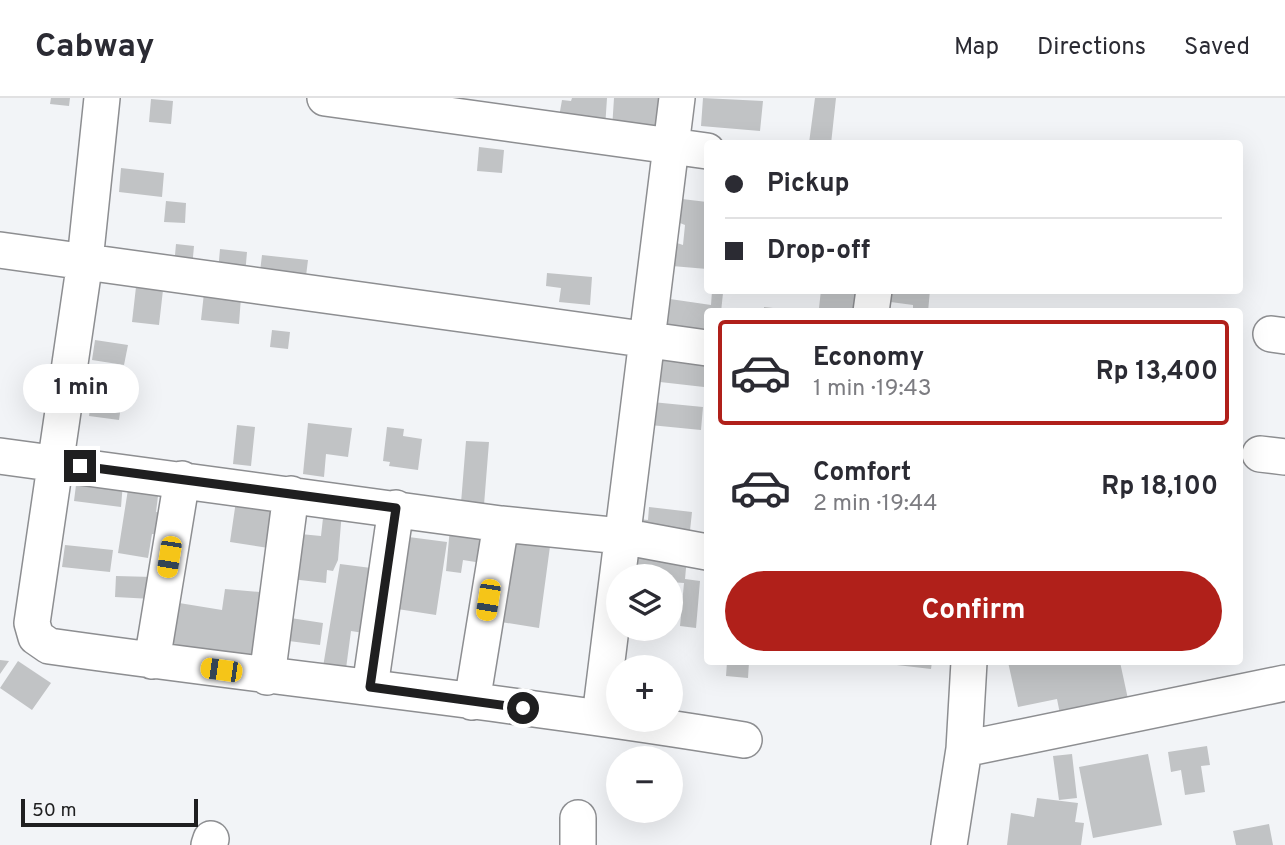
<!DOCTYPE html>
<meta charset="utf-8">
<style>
body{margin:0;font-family:Overpass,sans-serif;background:#f7f7f7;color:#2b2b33;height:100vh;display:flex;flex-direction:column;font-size:26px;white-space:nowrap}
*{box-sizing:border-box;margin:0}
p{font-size:23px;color:#7c7c81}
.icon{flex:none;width:38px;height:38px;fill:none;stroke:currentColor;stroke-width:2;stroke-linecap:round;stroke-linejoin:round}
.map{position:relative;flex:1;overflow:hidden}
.sheet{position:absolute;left:704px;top:210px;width:539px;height:357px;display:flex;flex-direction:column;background:#fff;border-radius:7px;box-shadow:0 7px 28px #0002}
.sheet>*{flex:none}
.hud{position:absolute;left:704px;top:42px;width:539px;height:154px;border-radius:7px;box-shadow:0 7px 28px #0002;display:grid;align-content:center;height:154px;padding:0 21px;background:#fff}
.fabs{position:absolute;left:606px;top:466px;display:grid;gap:14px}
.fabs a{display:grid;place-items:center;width:77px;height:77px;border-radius:50%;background:#fff;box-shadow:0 7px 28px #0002;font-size:35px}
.scale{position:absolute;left:21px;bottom:18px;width:177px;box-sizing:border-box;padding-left:7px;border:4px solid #1f1f20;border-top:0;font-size:19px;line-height:24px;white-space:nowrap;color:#1f1f20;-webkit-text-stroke:5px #f2f4f7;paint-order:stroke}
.end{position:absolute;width:32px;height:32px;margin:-16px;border:9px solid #1f1f20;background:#fff;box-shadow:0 0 0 4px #fff}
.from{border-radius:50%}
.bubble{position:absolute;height:49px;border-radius:24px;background:#fff;box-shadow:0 7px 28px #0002;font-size:23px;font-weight:700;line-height:49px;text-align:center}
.car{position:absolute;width:21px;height:42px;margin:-21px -10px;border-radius:9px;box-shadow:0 0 5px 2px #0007;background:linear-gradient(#f5c518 24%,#345 0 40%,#f5c518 0 76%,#345 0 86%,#f5c518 0)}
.hud b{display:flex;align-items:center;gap:24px;height:66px;font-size:26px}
.hud b+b{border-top:2px solid #e1e1e2}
.hud i{width:18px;height:18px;background:#2b2b33}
ul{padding:12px 0 0;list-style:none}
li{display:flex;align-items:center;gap:21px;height:105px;margin:0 14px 10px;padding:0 7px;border:4px solid transparent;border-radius:7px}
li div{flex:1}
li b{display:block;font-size:26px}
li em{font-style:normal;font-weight:700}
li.current{border-color:#b0201a}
li>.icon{width:63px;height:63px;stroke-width:1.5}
.primary-button{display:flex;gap:14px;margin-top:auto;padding:14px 21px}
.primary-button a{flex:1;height:80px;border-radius:42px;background:#b0201a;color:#fff;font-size:28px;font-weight:700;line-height:80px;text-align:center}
header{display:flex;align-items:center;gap:42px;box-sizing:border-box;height:98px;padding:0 35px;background:#fff;border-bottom:2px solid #e1e1e2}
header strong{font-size:33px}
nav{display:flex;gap:38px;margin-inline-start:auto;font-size:24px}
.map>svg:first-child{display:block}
.building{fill:#c1c3c5}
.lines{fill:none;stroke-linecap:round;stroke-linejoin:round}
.minor-casing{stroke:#8d8e91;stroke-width:38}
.minor{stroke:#fff;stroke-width:35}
.route{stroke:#1f1f20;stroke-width:9}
</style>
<header>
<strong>Cabway</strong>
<nav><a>Map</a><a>Directions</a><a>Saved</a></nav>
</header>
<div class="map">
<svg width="1285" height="747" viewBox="0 0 1285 747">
<rect width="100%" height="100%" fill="#f2f4f7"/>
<path class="building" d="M51,0H70L69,8L50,6Z
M572,0H607L605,30L559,19L562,2L571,3Z
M614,0H665L662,34L612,31Z
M703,0L763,3L760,33L701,28Z
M815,0H836L831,46L809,45Z
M151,1L173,3L171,26L149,24Z
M479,49L504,52L502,75L477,73Z
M121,70L164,75L162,99L119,94Z
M682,101L707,104V171L672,168L677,145L683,147L685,127L680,125Z
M166,103L186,105L185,125L164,124Z
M176,146L194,148L192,170L174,168Z
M220,151L247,154L245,177L218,174Z
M262,157L308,162L305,186L259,182Z
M547,175L592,179L590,207L559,204L561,190L546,188Z
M136,189L163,192L159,227L132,224Z
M821,192H869L867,214L819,210Z
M884,192H930L928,214H913V207L883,203Z
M712,193L723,195L721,214H707V239L667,232L670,201L711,207Z
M204,195L241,199L239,226L201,222Z
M764,209L782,211V214H764Z
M272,232L290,234L288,251L270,249Z
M95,242L128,247L124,267L92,262Z
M662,261L706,266L704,289L660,284Z
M91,304L121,308L119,322L89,318Z
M652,304L703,309L701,332L650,327Z
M308,325L352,330L348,359L326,356L324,379L303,376Z
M237,327L255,329L251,368L233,366Z
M387,329L404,331L403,338L422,341L418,372L389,368L390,364L383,363Z
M466,343L489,344L484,407L461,405Z
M77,379L123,384L121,409L74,403Z
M129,385L159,390L156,414L168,416L165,437L152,436L148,460L118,455Z
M236,403L281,408L275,451L230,444Z
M649,409L692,414L689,442L636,437L638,421L648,422Z
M324,411L342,413L338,462L333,473L327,472L326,485L291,481L290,435L321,438Z
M450,430L492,433L488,466L463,462L461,475L446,473Z
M507,436L551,441L539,530L501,524Z
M401,438L447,444L436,517L391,510Z
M65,447L113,452L110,474L62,469Z
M631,453L687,459L685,481L700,483L696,530L680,528L684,485L670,484V478H628Z
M340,466L379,471L370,536L351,533L345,578L322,575Z
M116,478L153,479L152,501L115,499Z
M225,491L272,495L265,565L161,553L173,504L222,512Z
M284,519L323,525L320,547L281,542Z
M0,562L9,563L0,576Z
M18,563L51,585L32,612L0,590Z
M727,564H749L748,580L726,578Z
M871,564H932L931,571Z
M1008,564H1120L1128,601L1060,616L1057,601L1018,609Z
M1207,648L1210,667L1201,668L1205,694L1185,697L1181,672L1171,674L1168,654Z
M1072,656L1077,700L1059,702L1053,658Z
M1148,656L1162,727L1093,740L1079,669Z
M1037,700L1078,705L1075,724L1084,725L1081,747H1007L1011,715L1034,719Z
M1269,726L1273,747H1236L1233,733Z"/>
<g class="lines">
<g class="minor-casing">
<path id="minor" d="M102,0L85,163L32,525L36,539L49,548C281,581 513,604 744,642
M325,0L707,53
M0,152L707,250
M871,214L874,192
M1271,236L1285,238
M1260,356L1285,359
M0,358L501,426L621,438L707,454
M152,563L182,381
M267,579L291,396
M370,589L396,410
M472,604L501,426
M600,619C624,412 653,207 677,0
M964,651L1285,585
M209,747L211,741
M578,747V720
M949,747L964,651L969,564"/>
</g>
<use href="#minor" class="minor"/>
</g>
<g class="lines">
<path class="route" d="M80,368L396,410L370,589L523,610"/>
</g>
</svg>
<div class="fabs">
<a><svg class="icon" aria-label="layers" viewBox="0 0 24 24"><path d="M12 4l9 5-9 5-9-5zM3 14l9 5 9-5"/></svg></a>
<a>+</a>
<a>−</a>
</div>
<div class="scale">50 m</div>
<i class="end from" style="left:523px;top:610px"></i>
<i class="end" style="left:80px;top:368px"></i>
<div class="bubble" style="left:23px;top:266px;width:116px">1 min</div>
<i class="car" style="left:169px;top:459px;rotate:189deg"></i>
<i class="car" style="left:488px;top:502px;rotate:189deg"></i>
<i class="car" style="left:221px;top:572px;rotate:278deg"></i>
<div class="hud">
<b><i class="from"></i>Pickup</b>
<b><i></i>Drop-off</b>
</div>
<section class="sheet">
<ul>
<li class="current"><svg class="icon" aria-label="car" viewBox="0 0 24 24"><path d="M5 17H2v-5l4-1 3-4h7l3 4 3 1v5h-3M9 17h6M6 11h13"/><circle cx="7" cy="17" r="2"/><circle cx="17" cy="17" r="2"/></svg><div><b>Economy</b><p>1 min · 19:43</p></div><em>Rp 13,400</em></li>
<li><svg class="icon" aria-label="car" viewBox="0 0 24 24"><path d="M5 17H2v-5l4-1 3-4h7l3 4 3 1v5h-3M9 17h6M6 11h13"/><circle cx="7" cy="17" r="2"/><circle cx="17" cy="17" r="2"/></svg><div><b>Comfort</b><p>2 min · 19:44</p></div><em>Rp 18,100</em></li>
</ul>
<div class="primary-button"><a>Confirm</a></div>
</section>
</div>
